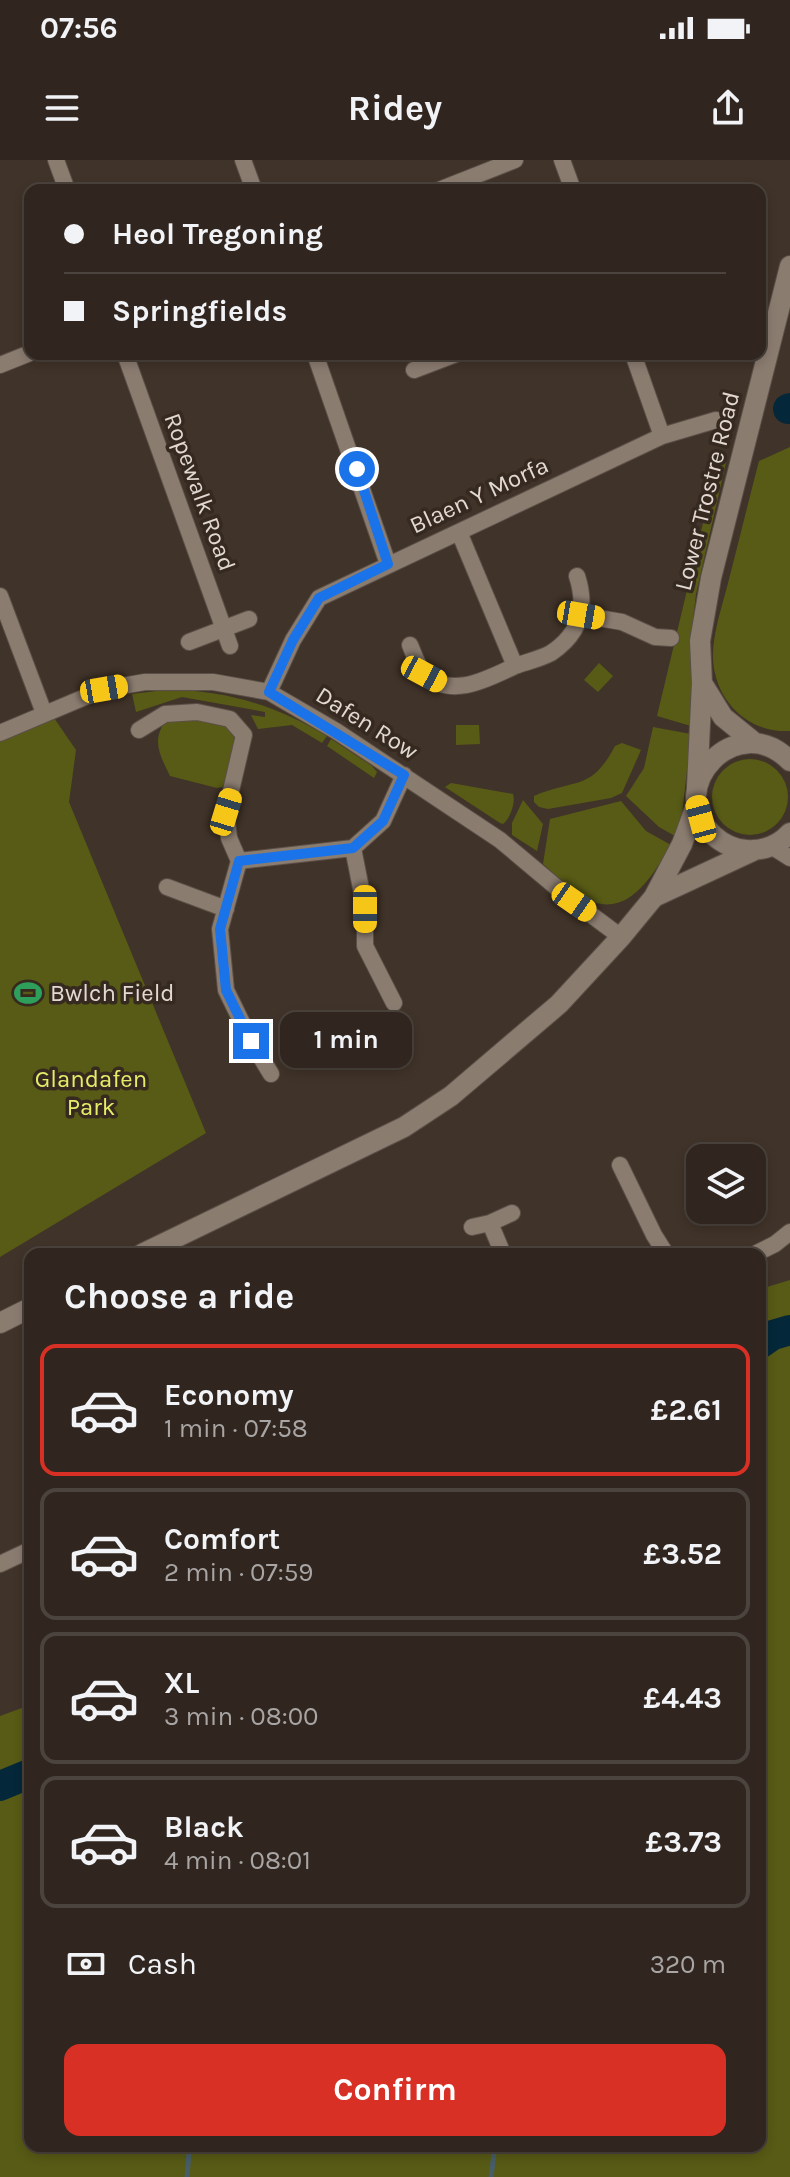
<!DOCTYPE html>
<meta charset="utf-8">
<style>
body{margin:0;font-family:Karla,sans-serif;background:#3c322c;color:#f1f3f6;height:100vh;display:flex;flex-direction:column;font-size:30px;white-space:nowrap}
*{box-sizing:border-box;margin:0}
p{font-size:26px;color:#a8a5a4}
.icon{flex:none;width:44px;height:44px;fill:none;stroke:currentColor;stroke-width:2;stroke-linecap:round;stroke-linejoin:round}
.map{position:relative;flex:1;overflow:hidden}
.details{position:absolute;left:24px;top:1088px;width:742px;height:904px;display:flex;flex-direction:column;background:#30261f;border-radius:16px;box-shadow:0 4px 12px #0003,0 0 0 2px #4b433d}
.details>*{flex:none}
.hud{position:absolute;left:24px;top:24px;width:742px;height:176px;border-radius:16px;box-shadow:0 4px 12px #0003,0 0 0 2px #4b433d;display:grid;align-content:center;height:176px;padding:0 40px;background:#30261f}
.fabs{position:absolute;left:686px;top:984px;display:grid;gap:16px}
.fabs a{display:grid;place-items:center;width:80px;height:80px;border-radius:16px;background:#30261f;box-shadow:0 4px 12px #0003,0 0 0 2px #4b433d;font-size:40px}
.end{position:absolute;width:36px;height:36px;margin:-18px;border:10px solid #1a73e8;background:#fff;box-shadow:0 0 0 4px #fff}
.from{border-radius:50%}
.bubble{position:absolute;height:56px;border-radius:16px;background:#30261f;box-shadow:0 4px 12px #0003,0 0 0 2px #4b433d;font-size:26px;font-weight:700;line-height:56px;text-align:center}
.car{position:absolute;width:24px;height:48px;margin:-24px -12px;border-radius:10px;box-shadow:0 0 6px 2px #0007;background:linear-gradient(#f5c518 24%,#345 0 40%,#f5c518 0 76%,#345 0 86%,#f5c518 0)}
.hud b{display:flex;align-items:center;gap:28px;height:76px;font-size:30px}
.hud b+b{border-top:2px solid #4b433d}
.hud i{width:20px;height:20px;background:#f1f3f6}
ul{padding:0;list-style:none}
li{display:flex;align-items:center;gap:24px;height:132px;margin:0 16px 12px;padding:0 24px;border:4px solid #4b433d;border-radius:16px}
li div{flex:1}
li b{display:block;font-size:30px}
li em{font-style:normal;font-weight:700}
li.current{border-color:#d93025}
li>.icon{width:72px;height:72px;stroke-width:1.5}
h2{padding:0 40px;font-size:36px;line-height:96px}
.pay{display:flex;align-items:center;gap:20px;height:88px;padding:0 40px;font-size:30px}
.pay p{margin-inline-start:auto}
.button{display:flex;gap:16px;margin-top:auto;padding:16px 40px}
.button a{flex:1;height:92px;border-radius:16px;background:#d93025;color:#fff;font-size:32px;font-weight:700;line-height:92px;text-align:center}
.status{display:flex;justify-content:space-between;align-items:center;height:56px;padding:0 40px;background:#30261f;direction:ltr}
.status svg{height:22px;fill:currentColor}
header{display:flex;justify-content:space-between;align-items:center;height:104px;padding:0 40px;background:#30261f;font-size:36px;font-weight:700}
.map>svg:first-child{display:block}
.green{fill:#585b15}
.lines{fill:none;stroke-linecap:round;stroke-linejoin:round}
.stream{stroke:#475d67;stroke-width:5}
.river{stroke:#042839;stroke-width:30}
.street-casing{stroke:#5b4f47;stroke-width:18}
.secondary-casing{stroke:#5b4f47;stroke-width:22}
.street{stroke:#8b7c70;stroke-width:16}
.secondary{stroke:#8b7c70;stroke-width:20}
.route{stroke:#1a73e8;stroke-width:10}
.labels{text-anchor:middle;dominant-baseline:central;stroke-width:7;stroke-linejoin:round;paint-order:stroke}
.street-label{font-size:24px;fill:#e2d9d3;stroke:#36291f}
.poi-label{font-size:24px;fill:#e2d9d3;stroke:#36291f;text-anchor:start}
.park-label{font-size:24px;fill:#e5ed68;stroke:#36291f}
</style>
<div class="status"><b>07:56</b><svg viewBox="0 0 49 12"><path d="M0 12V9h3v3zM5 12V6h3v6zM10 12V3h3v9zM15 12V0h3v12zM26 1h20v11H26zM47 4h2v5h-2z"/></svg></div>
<header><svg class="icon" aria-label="menu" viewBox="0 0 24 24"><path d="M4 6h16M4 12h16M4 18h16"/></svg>Ridey<svg class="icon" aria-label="share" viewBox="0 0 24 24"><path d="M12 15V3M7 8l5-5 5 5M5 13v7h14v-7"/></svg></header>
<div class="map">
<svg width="790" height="2017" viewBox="0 0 790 2017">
<rect width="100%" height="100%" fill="#403329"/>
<path class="green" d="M790,287V571C748,573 716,542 713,500C712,476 721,450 727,427C738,385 748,343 759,301Z
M719,296L727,298L696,434L691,477V566L657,556Z
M599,503L613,516L598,532L584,520Z
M165,530C224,529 277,546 327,576L322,583L292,565L258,569L251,555L265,557V552L182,537L136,552L132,534Z
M52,555L76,590L69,642L206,973L0,1097V579Z
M197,558L230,565L238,572L224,627L217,628L170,616C160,595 151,581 166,560Z
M479,565L480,584L456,585V565Z
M653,567L691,574L682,655L675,676L659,667L626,636L644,608Z
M331,579L372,606L377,612L374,618L327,586Z
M622,583L641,590L622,633L611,638L548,649L539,647L534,642V636C575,618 591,632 615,586Z
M712 637a38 38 0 1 1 76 0a38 38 0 1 1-76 0Z
M451,623L513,634C516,642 510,659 503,664L500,663L445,627Z
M523,640L543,664L537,691L512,675V663Z
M621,641L646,671L671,685C654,712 632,755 593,742C576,736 557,716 543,704L550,659Z
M790,1120V2017H0V1556L30,1545V1986H760V1129Z"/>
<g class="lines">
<path class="stream" d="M187,2017L189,1993L193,1986
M491,2017L495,1986"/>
<path class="river" d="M788,249L790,248
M760,1184L773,1175L790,1170
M0,1626L29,1614"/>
<g class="street-casing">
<path id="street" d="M56,0L67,30
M243,0L254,30
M562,0L573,30
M439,30L515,0
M125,194L230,486
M315,194L388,404
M633,194L662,276
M0,205L30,193
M414,210L456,194
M459,372L515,506C526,502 540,499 551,493C581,473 587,447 577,416
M0,436L44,553
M581,455L622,462L655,477L671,478
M189,482L249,459
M410,485C414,494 418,508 425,514C451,540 489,518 515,506
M269,532L293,480L319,438L662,276L716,260
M139,570L165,554L197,552L230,559L244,575L226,652L229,678L239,701
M0,573L104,529L145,522H213L269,532L336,571L500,680L574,742L621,777
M771,686L790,698
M353,688L365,749V786L394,843
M167,727L226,749
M271,914L251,881L226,830L220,769L239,701L353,688L383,661L404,615
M620,1005L654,1075L666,1094
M490,1063L503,1094
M472,1067L490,1063L512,1053
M755,1094L775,1084L790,1072
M0,1404L30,1390"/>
</g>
<g class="secondary-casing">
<path id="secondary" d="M702,523L723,557L755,583
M790,601C737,547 662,628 713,675C723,684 733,689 746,690C763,691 779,685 790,673
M697,627L702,523L700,481L711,418L790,106
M654,737L755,690
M142,1094L404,967L451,936L559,844L621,777L654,737L682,684L697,643
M0,1163L30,1148"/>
</g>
<use href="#street" class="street"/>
<use href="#secondary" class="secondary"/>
</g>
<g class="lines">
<path class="route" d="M251,881L226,830L220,769L239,701L353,688L383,661L404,615L269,532L293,480L319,438L388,404L357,309"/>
</g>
<defs>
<g id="stadium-bare" transform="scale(2.16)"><path d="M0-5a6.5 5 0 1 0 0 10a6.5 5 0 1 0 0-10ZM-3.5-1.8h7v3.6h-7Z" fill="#2e9e5b" stroke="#36291f" stroke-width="2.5" paint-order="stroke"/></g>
</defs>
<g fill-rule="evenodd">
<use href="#stadium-bare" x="28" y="833"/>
</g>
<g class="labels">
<g class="street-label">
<text transform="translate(707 331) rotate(-76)">Lower Trostre Road</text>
<text transform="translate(200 332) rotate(70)">Ropewalk Road</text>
<text transform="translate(479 335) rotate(-25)">Blaen Y Morfa</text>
<text transform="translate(367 563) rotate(32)">Dafen Row</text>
</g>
<g class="poi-label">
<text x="50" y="833">Bwlch Field</text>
</g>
<g class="park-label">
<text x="91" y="919">Glandafen<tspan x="91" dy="28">Park</tspan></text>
</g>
</g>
</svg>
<div class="fabs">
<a><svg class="icon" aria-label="layers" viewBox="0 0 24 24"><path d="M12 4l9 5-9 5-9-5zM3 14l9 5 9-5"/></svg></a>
</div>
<i class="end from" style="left:357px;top:309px"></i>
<i class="end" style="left:251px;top:881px"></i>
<div class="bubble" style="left:280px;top:852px;width:132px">1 min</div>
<i class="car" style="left:581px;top:455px;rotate:100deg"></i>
<i class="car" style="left:424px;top:514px;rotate:118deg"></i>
<i class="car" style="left:104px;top:529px;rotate:80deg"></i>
<i class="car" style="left:226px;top:652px;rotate:17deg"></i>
<i class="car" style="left:701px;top:659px;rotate:345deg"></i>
<i class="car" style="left:574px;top:742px;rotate:125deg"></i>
<i class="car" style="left:365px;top:749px;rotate:180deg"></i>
<div class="hud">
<b><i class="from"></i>Heol Tregoning</b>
<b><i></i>Springfields</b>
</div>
<section class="details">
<h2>Choose a ride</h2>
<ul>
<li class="current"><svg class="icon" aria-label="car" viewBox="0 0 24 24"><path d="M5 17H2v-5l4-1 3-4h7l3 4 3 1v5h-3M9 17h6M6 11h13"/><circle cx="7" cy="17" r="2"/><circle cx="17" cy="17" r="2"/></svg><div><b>Economy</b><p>1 min · 07:58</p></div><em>£2.61</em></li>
<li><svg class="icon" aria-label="car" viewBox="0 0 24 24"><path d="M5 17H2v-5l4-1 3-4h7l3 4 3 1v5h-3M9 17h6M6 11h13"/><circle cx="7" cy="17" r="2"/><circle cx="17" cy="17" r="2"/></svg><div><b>Comfort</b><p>2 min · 07:59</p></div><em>£3.52</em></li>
<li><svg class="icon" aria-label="car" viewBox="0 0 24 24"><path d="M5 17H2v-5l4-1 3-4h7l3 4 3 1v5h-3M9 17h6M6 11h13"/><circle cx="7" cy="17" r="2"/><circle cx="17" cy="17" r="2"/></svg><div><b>XL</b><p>3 min · 08:00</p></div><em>£4.43</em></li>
<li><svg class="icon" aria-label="car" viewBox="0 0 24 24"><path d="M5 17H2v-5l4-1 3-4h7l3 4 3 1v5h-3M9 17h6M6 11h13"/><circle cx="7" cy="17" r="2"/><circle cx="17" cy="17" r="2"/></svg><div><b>Black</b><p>4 min · 08:01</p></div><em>£3.73</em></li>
</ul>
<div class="pay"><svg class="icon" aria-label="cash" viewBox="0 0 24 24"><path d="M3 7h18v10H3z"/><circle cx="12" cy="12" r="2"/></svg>Cash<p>320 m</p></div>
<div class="button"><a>Confirm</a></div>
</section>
</div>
